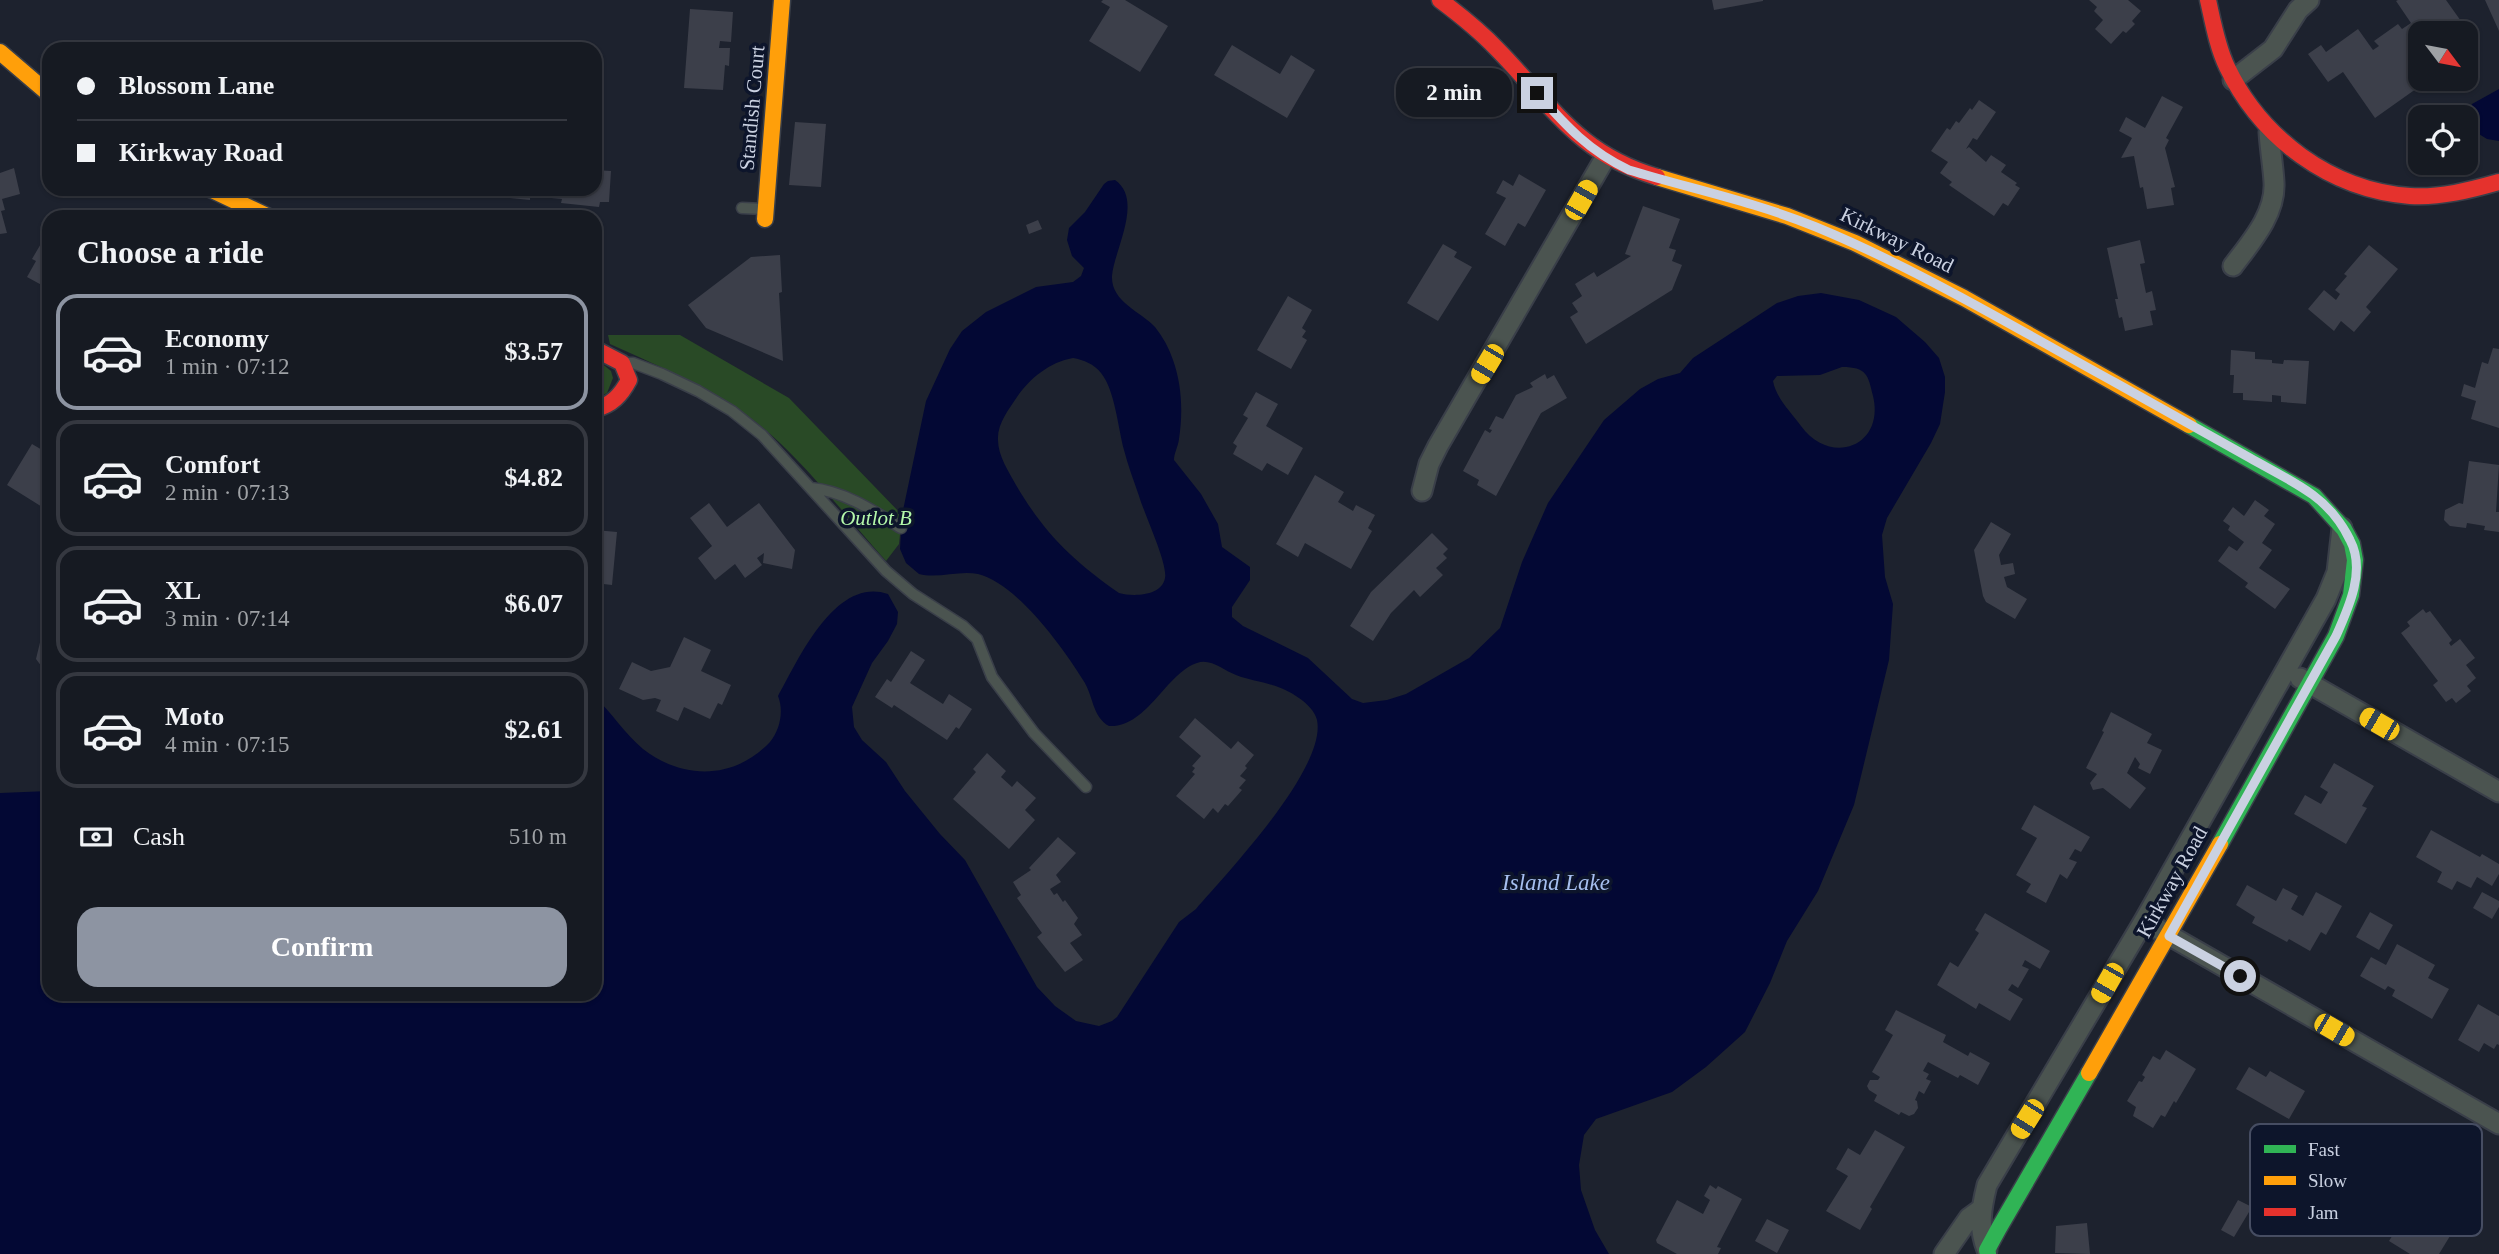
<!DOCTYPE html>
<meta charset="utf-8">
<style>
body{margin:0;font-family:Georgia,serif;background:#1f232a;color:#f1f3f6;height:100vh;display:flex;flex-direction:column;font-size:26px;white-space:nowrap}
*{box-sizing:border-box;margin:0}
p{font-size:23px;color:#9ea1a5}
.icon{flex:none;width:38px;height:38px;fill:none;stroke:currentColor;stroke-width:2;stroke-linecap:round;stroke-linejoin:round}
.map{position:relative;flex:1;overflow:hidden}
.side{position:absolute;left:42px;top:210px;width:560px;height:791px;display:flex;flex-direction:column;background:#161a22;border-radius:21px;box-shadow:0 2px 5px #0004,0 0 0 2px #353840}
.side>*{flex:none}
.guide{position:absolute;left:42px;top:42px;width:560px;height:154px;border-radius:21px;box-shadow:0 2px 5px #0004,0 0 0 2px #353840;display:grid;align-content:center;height:154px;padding:0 35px;background:#161a22}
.needle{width:46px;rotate:122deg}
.fabs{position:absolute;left:2408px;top:21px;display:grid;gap:14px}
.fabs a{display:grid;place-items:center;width:70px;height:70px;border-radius:14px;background:#161a22;box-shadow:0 2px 5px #0004,0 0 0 2px #353840;font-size:35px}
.end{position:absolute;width:32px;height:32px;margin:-16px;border:9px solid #cad1e1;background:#111;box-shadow:0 0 0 4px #111}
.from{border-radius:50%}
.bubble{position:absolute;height:49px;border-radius:21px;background:#161a22;box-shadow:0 2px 5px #0004,0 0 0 2px #353840;font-size:23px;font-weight:700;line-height:49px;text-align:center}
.car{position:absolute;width:21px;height:42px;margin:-21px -10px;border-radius:9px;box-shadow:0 0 5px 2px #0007;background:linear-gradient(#f5c518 24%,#345 0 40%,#f5c518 0 76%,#345 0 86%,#f5c518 0)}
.guide b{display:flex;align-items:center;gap:24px;height:66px;font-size:26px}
.guide b+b{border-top:2px solid #353840}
.guide i{width:18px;height:18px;background:#f1f3f6}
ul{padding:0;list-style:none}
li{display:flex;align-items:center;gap:21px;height:116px;margin:0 14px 10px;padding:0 21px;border:4px solid #353840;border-radius:21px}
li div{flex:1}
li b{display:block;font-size:26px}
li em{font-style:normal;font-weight:700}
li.selected{border-color:#8d94a2}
li>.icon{width:63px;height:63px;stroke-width:1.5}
h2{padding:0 35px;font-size:32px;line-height:84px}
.pay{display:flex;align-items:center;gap:18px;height:77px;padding:0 35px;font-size:26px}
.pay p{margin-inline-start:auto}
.primary-button{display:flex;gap:14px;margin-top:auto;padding:14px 35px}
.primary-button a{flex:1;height:80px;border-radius:21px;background:#8d94a2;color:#fff;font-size:28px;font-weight:700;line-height:80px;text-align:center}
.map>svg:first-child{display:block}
.green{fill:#294a26}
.water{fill:#030834;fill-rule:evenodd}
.building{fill:#3c3f4a}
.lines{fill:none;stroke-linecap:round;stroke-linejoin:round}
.lane-casing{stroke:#3a3f49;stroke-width:13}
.street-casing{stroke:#3a3f49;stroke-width:23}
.fast-casing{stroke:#3a3f49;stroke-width:19}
.slow-casing{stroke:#3a3f49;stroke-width:19}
.jam-casing{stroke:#3a3f49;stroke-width:19}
.lane{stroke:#4b5450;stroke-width:10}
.street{stroke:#4b5450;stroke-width:19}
.fast{stroke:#30b455;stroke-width:16}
.slow{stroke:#ff9f0a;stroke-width:16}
.jam{stroke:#e5322d;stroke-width:16}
.route{stroke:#cad1e1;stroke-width:9}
.labels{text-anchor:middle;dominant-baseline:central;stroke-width:7;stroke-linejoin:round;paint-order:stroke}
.street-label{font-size:21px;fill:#cad1e1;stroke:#0d152b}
.park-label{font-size:21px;font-style:italic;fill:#b4f8aa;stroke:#0d152b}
.water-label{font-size:23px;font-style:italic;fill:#a6bfef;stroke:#0d152b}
.key{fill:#0d152b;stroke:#464d62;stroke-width:2}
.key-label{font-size:19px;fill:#cad1e1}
</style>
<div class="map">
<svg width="2499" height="1254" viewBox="0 0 2499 1254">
<rect width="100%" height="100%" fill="#1d222e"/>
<path class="green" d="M608,335H680L789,398L902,515L899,544L886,561C848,519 812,471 769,433C724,393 665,369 610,344Z
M595,358L611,371L613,378L607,393L595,399Z"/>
<path class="water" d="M2499,89V141L2487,139L2474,131L2470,111L2472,104Z
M1115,180C1144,200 1114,250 1112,276C1111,302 1140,311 1155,327C1163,337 1169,348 1173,360C1182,385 1183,413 1179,439C1178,447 1174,453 1174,460L1201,494L1218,524L1222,547L1250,567V580L1232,607V617L1243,626L1308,658L1352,699L1363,703L1387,700L1406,694L1469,658L1500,628L1522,562L1548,503L1604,420L1640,389L1658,379L1680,373L1693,358L1777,303L1798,296L1821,293L1859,300L1896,317L1925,342L1939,358L1945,377V392L1940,424L1931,443L1887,518L1882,535L1885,577L1893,604L1889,660L1854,805L1818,891L1787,941L1770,983L1745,1032L1706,1067L1672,1092L1596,1119L1584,1135L1579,1165L1581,1190L1595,1230L1609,1254H0V793L49,791V994H595V697C612,713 625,734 643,749C683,780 734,780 770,742C780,730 784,711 778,696C798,660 835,576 888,594L898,612L897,624L888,641L872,663L852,707L854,727L862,740L886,762L905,791L940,834L965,860L1037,987L1055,1006L1076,1021L1099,1026L1112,1021L1117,1017L1179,922L1196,909C1227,873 1327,768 1317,720C1313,703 1287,689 1272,685C1261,681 1248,680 1236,675C1224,671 1211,658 1197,663C1166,673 1147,728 1109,726C1092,717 1093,694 1083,680C1062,646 1017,584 978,574C959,570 938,579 919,574L906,563L900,549L902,515L926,401L950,349L962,331L986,312L1036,287L1073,282L1081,276L1084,268L1072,256L1067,240L1069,228L1085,212L1104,184L1108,181ZM1073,358C1084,360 1094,364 1101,373C1115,390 1118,428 1124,450C1128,466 1134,481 1139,496C1144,513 1168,564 1165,578C1162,596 1133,597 1119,593C1072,560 1045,534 1016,485C1009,472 998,456 998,440C997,424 1009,409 1017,397C1030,378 1050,362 1073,358ZM1842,367C1867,367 1868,375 1873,396C1885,446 1831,467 1801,426C1791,412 1776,398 1773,381L1777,376L1820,375Z"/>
<path class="building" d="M1103,0H1125L1168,26L1140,72L1089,41L1110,7L1101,2Z
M1712,0H1763V1L1714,10Z
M2089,0H2128L2141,11L2132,21L2135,24L2126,33L2123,31L2111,44L2095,29L2103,20L2094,11L2097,7Z
M2398,0H2446L2478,45L2466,54V33H2420V79H2430L2375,118L2343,72L2328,82L2308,54L2321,45L2326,52L2358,29L2373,50L2379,46L2374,41L2398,24L2402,29L2411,23L2396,1Z
M2485,0H2499V31Z
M690,9L733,12L731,42L720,41L719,48H730L729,66L725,65L723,90L684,88Z
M1232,45L1280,74L1291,55L1315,70L1287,118L1214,75Z
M2162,96L2183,107L2166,138L2169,140L2165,148L2175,187L2171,188L2174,205L2147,209L2143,187L2140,188L2134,156L2121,158L2132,138L2119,131L2126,117L2145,128Z
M1979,100L1996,112L1977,140L1973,138L1966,149L1969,147L1986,162L1991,155L2006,165L2001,172L2017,183L2015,185L2020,188L2008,206L2003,203L1994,216L1949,185L1952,182L1940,173L1948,162L1931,151L1947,128L1950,130L1956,121L1959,123L1970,108L1972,110Z
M795,122L826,124L821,187L789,185Z
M14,168L20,194L2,199L5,210L1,211L7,233L0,234V173Z
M595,170L611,171L609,202H600L599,207L561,203L562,199L530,196V200L510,198L511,189H595Z
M1519,174L1546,190L1525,227L1518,223L1505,246L1485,234L1506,198L1496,193L1503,180L1513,186Z
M1643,206L1680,219L1669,248L1676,250L1672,261L1682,265L1672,290L1586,344L1570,317L1578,312L1572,303L1582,296L1575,284L1594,272L1597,277L1631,256L1625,254Z
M1038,220L1042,229L1029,234L1026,225Z
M46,235L49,237V289L27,277L36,261L32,259Z
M2140,240L2145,263L2140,264L2146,293L2152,291L2156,310L2150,311L2153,325L2125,331L2122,317L2119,318L2115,299H2118L2107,248Z
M1443,244L1457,252L1454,257L1472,267L1438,321L1407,303Z
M2369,245L2398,269L2366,307L2371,312L2354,332L2341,321L2334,331L2308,309L2324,290L2336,300L2340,294L2335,290L2347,276L2344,274Z
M780,255L782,292L779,293L783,361L706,328L688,305L751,257Z
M1288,296L1312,310L1302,328L1306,331L1302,337L1307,340L1291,369L1257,350Z
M2493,348L2499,349V428L2471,419L2476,401L2461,396L2464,384L2475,388L2482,362L2488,364Z
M2231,350L2255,352V359L2272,360V363L2283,364L2284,360L2309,361L2306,404L2281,402V396L2272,395V402L2243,400V393H2233L2234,375H2230Z
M1545,374L1547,379L1554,375L1567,398L1541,413L1496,496L1477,485L1479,480L1463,471L1485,430L1490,433L1492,430L1489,429L1496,416L1503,419L1516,395L1533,387L1530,383Z
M1256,392L1278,404L1266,426L1303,448L1288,475L1267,463L1262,471L1233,454L1237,446L1233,443L1248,418L1243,415Z
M32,444L49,454L47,510L7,485Z
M2469,461L2499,465L2496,512H2499V532L2484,530L2485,526L2467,523L2466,528L2450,526L2444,520L2445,510L2459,503L2463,504Z
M1315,475L1344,492L1338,502L1353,511L1356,505L1375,515L1368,528L1372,531L1351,569L1305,543L1298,557L1276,544Z
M2255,500L2269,510L2264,516L2275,524L2262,543L2272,550L2259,568L2290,589L2275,609L2245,587L2248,583L2218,561L2229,546L2237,551L2244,542L2228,530L2230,526L2223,521L2233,507L2244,516Z
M709,503L727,527L759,503L795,550L792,569L763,563L764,553L757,558L762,565L745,578L735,564L715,580L698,558L712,546L690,518Z
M1991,522L2011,534L1999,555L2001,565L2013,563L2015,574L2004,577L2007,587L2027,599L2015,619L1986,602L1983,596L1974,550Z
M595,530L617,532L612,585L595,583Z
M1432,533L1448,549L1443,554L1447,558L1436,568L1443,575L1420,597L1414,590L1391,613L1373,641L1350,626L1371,592Z
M2423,609L2426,613L2430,611L2452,640L2449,643L2451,646L2460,639L2475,658L2466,665L2476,678L2467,686L2471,691L2456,703L2452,698L2446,702L2433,685L2438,681L2401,633L2410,626L2407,622Z
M43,630L49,631V672L45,671L36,659Z
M684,637L711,650L701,671L731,685L722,705L718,703L710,719L684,707L678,721L656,711L661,700L655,698L643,700L619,689L632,662L651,671L670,667Z
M911,651L925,660L910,683L943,704L949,694L972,709L959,729L956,727L947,740L894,705L892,708L875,697L887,679L891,682Z
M2111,712L2152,734L2147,743L2162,750L2150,774L2138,768L2140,764L2135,757L2127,773L2146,788L2130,809L2103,788L2093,790L2090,783L2097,774L2086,768L2104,732L2102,731Z
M1195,718L1231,749L1238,741L1254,755L1245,766L1247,768L1240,776L1246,780L1239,788L1242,790L1228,806L1225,804L1218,813L1213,808L1204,819L1176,796L1195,774L1192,772L1195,768L1192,766L1201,756L1179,737Z
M987,753L1006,771L1001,777L1012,787L1017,781L1036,798L1025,810L1035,820L1009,849L953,799L976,772L973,769Z
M2334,763L2374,786L2362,806L2367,808L2346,844L2294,814L2305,795L2321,804L2328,792L2320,787Z
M2034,805L2090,837L2081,852L2075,849L2069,859L2077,862L2067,879L2060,874L2046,903L2026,892L2031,884L2016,875L2037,838L2021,829Z
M2431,830L2480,857L2482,854L2499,864V874L2492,886L2477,877L2471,888L2457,881L2452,890L2437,882L2442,872L2416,857Z
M1058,837L1076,853L1056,875L1061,882L1050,889L1054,895L1057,893L1063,902L1065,900L1078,918L1074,924L1082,935L1070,943L1083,960L1065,972L1037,937L1042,933L1017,898L1021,895L1013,882L1031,870L1029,868Z
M2247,885L2276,901L2283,888L2298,896L2291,909L2303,916L2316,892L2342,906L2326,935L2321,932L2310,951L2289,939L2287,942L2252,923L2255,917L2236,905Z
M2482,892L2499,901V907L2492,919L2473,908Z
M2370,912L2393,925L2379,950L2356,937Z
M1985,913L2050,951L2040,969L2025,960L2022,966L2029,969L2018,988L2012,984L2008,990L2023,999L2010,1021L1979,1003L1976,1009L1937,985L1950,962L1958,967L1979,933L1975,930Z
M2397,944L2435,965L2428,978L2449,989L2432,1019L2392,996L2395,990L2388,986L2385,990L2360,976L2371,957L2386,965Z
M2478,1004L2499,1016V1045L2497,1044L2494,1049L2484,1043L2479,1052L2458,1040Z
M1896,1010L1946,1035L1943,1042L1968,1056L1970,1052L1990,1063L1978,1085L1960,1075L1958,1078L1928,1062L1923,1071L1929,1074L1926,1079L1931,1081L1924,1094L1919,1091L1915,1100L1917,1101L1918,1108L1914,1114L1909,1116L1901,1112L1899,1115L1874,1101L1877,1095L1869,1090L1867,1086L1870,1080H1878L1880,1077L1872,1072L1893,1035L1885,1030Z
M2166,1050L2196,1069L2176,1103L2174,1101L2165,1117L2161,1115L2153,1128L2133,1116L2136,1107L2127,1101L2139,1081L2142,1082L2145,1077L2142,1075L2153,1056L2160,1060Z
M2249,1067L2266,1077L2270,1071L2305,1091L2289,1119L2236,1089Z
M1875,1130L1905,1147L1870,1207L1872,1209L1860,1230L1826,1211L1848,1176L1836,1169L1848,1148L1860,1155Z
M1710,1185L1716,1189L1718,1186L1742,1199L1717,1247L1721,1248L1718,1254H1677L1657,1243L1656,1240L1677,1200L1703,1214L1710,1200L1704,1196Z
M2238,1200L2252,1207L2234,1237L2221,1230Z
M2409,1209L2450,1236L2439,1254H2410L2389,1241Z
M1767,1219L1789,1230L1777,1253L1755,1241Z
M2087,1223L2090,1254L2055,1253L2056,1226Z"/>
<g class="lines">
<g class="lane-casing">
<path id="lane" d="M742,208L765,209
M626,363H633L662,374L698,391L732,411L762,435L886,571L913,594L963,626L977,639L992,677L1034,733L1086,787
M811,488C844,491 874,511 901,528"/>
</g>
<g class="street-casing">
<path id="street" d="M2233,80L2273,49L2298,10L2309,0
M2233,266C2251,242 2276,214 2274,182C2273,165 2270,149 2269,132
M1422,491L1429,464L1438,446L1605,158
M2300,678L2499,792
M2144,921L2499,1124
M1987,1250C1978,1227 1981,1209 1987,1185L2144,921L2326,599L2337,572L2342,528
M1944,1254L1969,1218L1980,1210"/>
</g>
<g class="fast-casing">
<path id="fast" d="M2189,425L2314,496L2344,529L2352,544L2355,560L2351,595L2336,636L2220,844
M1988,1254L1987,1250L1999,1228L2089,1073"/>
</g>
<g class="slow-casing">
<path id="slow" d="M0,52L49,94
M1657,177L1787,216L1855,243L1964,298L2189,425
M210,189L269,217
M765,219L782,0
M2089,1073L2220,844"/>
</g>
<g class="jam-casing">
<path id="jam" d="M1440,0C1460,15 1480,31 1497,49C1552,105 1576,153 1657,177
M2208,0C2213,22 2217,46 2227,67C2261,138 2330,190 2410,196C2440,198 2471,190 2499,182
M595,349L622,363L629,380C621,395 612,405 595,409"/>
</g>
<use href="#lane" class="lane"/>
<use href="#street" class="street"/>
<use href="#fast" class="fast"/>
<use href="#slow" class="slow"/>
<use href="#jam" class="jam"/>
</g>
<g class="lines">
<path class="route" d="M1537,93C1566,126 1589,151 1629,170C1692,189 1755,202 1816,227C1920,270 2017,329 2116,383C2160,408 2205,433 2250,458C2271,470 2294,481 2313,495C2328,506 2342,523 2350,540C2366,570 2349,607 2336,636L2169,936L2240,976"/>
</g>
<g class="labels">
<g class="street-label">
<text transform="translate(752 108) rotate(-85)">Standish Court</text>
<text transform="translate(1897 240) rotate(26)">Kirkway Road</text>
<text transform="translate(2172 882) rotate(-61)">Kirkway Road</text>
</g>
<g class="park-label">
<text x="876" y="518">Outlot B</text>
</g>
<g class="water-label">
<text x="1556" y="882">Island Lake</text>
</g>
</g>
<rect x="2250" y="1124" width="232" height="112" rx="10" class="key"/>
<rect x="2264" y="1145" width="32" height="8" fill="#30b455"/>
<rect x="2264" y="1176" width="32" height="9" fill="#ff9f0a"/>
<rect x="2264" y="1208" width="32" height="8" fill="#e5322d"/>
<g class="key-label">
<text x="2308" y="1156">Fast</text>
<text x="2308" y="1187">Slow</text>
<text x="2308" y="1219">Jam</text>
</g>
</svg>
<div class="fabs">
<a><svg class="needle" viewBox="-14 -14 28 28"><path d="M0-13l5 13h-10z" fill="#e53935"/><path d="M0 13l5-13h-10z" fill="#9ea1a5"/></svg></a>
<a><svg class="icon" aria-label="locate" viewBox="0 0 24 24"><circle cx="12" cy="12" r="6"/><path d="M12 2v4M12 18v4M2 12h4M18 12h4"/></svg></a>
</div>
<i class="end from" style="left:2240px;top:976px"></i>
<i class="end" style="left:1537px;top:93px"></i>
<div class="bubble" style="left:1396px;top:68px;width:116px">2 min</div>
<i class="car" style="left:1581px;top:200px;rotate:30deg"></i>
<i class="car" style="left:1487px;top:364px;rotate:211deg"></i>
<i class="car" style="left:2379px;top:724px;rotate:300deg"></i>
<i class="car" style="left:2107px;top:983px;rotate:210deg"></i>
<i class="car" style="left:2334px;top:1030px;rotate:120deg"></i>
<i class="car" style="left:2027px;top:1119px;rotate:212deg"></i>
<div class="guide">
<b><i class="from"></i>Blossom Lane</b>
<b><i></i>Kirkway Road</b>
</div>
<section class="side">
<h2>Choose a ride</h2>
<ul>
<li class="selected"><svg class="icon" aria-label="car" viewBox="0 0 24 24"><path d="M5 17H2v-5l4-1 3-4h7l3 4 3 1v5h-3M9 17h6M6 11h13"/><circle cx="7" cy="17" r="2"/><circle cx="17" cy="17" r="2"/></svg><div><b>Economy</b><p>1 min · 07:12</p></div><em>$3.57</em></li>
<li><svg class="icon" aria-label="car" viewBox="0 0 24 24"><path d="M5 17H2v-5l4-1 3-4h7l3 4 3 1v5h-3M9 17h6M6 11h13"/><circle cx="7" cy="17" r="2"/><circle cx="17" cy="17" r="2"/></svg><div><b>Comfort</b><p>2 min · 07:13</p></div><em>$4.82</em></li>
<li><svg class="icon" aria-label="car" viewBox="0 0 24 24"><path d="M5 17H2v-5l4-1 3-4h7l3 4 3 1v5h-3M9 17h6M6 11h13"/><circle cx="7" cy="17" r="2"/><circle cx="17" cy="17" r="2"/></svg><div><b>XL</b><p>3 min · 07:14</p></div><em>$6.07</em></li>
<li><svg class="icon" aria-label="car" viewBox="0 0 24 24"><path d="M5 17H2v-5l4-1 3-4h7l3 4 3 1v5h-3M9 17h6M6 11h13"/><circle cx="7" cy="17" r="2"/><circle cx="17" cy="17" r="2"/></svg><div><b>Moto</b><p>4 min · 07:15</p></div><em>$2.61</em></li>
</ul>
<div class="pay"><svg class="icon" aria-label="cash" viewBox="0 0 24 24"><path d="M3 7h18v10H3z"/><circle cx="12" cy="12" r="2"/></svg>Cash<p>510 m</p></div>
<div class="primary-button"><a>Confirm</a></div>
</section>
</div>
